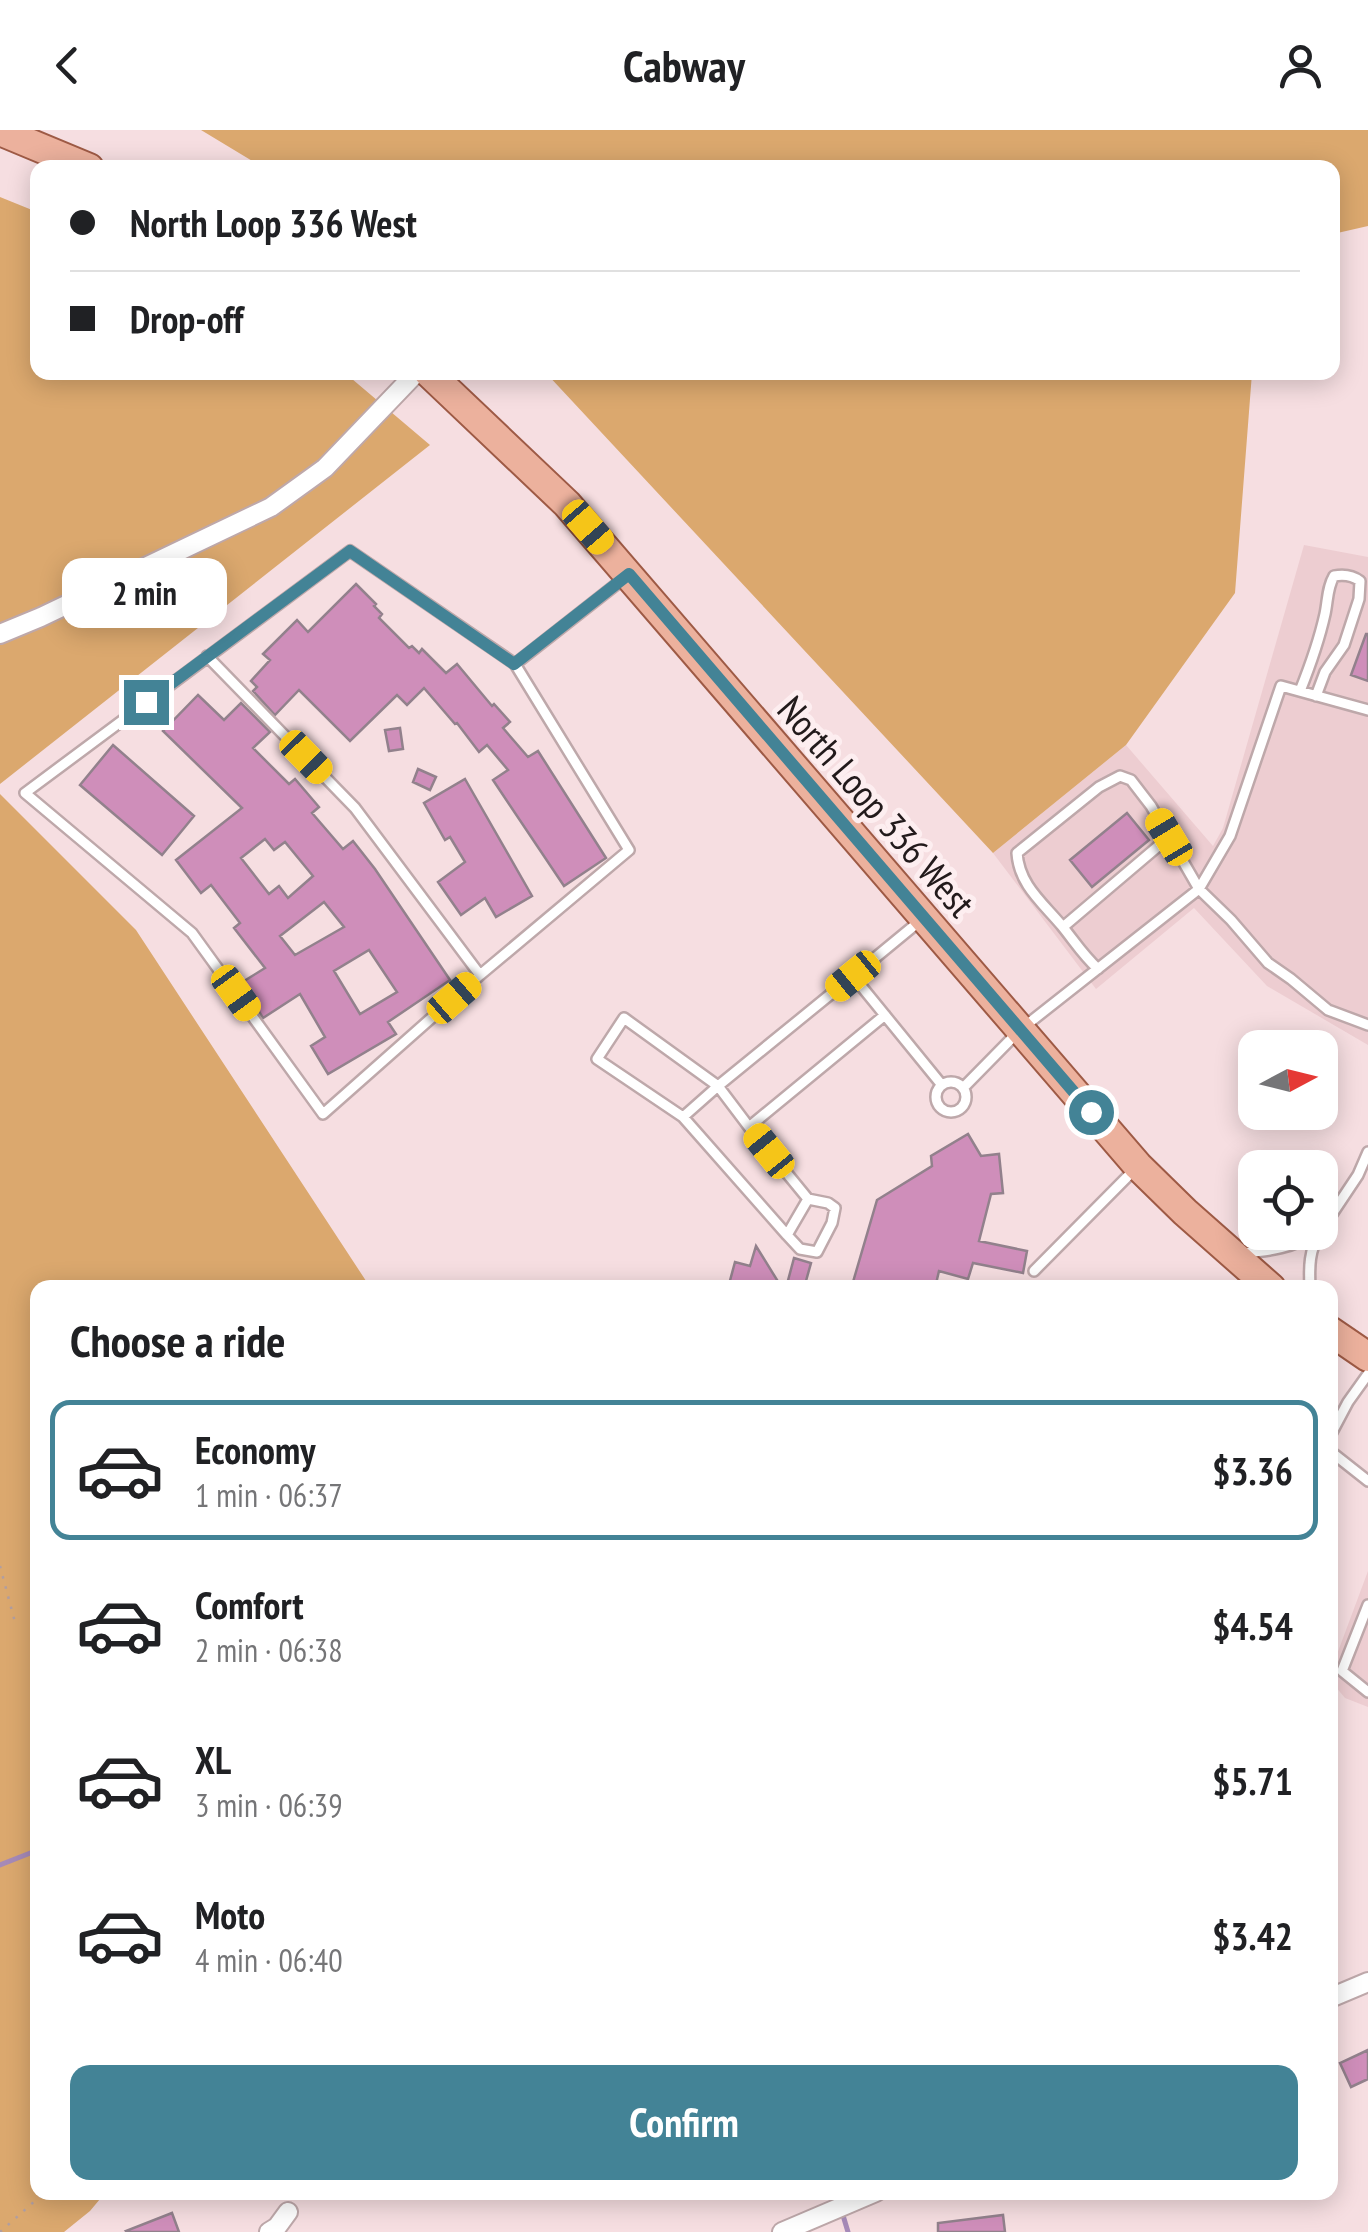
<!DOCTYPE html>
<meta charset="utf-8">
<style>
body{margin:0;font-family:"PT Sans Narrow",sans-serif;background:#f2f2f2;color:#202124;height:100vh;display:flex;flex-direction:column;font-size:38px;white-space:nowrap}
*{box-sizing:border-box;margin:0}
p{font-size:32px;color:#757577}
.icon{flex:none;width:55px;height:55px;fill:none;stroke:currentColor;stroke-width:2;stroke-linecap:round;stroke-linejoin:round}
.map{position:relative;flex:1;overflow:hidden}
.drawer{position:absolute;left:30px;top:1150px;width:1308px;height:920px;display:flex;flex-direction:column;background:#fff;border-radius:20px;box-shadow:0 5px 25px #0003}
.drawer>*{flex:none}
.top-card{position:absolute;left:30px;top:30px;width:1310px;height:220px;border-radius:20px;box-shadow:0 5px 25px #0003;display:grid;align-content:center;height:220px;padding:0 40px;background:#fff}
.needle{width:65px;rotate:83deg}
.buttons{position:absolute;left:1238px;top:900px;display:grid;gap:20px}
.buttons a{display:grid;place-items:center;width:100px;height:100px;border-radius:20px;background:#fff;box-shadow:0 5px 25px #0003;font-size:50px}
.end{position:absolute;width:45px;height:45px;margin:-22px;border:12px solid #438396;background:#fff;box-shadow:0 0 0 5px #fff}
.from{border-radius:50%}
.bubble{position:absolute;height:70px;border-radius:20px;background:#fff;box-shadow:0 5px 25px #0003;font-size:32px;font-weight:800;line-height:70px;text-align:center}
.car{position:absolute;width:30px;height:60px;margin:-30px -15px;border-radius:12px;box-shadow:0 0 8px 2px #0007;background:linear-gradient(#f5c518 24%,#345 0 40%,#f5c518 0 76%,#345 0 86%,#f5c518 0)}
.top-card b{display:flex;align-items:center;gap:35px;height:95px;font-size:38px}
.top-card b+b{border-top:2px solid #e0e0e0}
.top-card i{width:25px;height:25px;background:#202124}
ul{padding:0;list-style:none}
li{display:flex;align-items:center;gap:30px;height:140px;margin:0 20px 15px;padding:0 20px;border:5px solid transparent;border-radius:20px}
li div{flex:1}
li b{display:block;font-size:38px}
li em{font-style:normal;font-weight:800}
li.selected{border-color:#438396}
li>.icon{width:90px;height:90px;stroke-width:1.5}
h2{padding:0 40px;font-size:45px;line-height:120px}
.cta{display:flex;gap:20px;margin-top:auto;padding:20px 40px}
.cta a{flex:1;height:115px;border-radius:20px;background:#438396;color:#fff;font-size:40px;font-weight:800;line-height:115px;text-align:center}
header{display:flex;justify-content:space-between;align-items:center;height:130px;padding:0 40px;background:#fff;font-size:45px;font-weight:800}
.map>svg:first-child{display:block}
.built{fill:#edcdd1}
.green{fill:#dba86e}
.lines{fill:none;stroke-linecap:round;stroke-linejoin:round}
.stream{stroke:#a68ab8;stroke-width:5}
.building{fill:#cf8eba;stroke:#92818c;stroke-width:2.5;fill-rule:evenodd}
.service-casing{stroke:#bea8aa;stroke-width:14}
.minor-casing{stroke:#bea8aa;stroke-width:22}
.primary-casing{stroke:#9e5a45;stroke-width:32}
.path{stroke:#b19ea0;stroke-width:2.5;stroke-dasharray:2.5 8;stroke-linecap:butt}
.service{stroke:#fff;stroke-width:9}
.minor{stroke:#fff;stroke-width:18}
.primary{stroke:#ecb19d;stroke-width:28}
.route{stroke:#438396;stroke-width:12}
.labels{text-anchor:middle;dominant-baseline:central;stroke-width:10;stroke-linejoin:round;paint-order:stroke}
.street-label{font-size:38px;fill:#221a1b;stroke:#fdeef0}
</style>
<header><svg class="icon" aria-label="back" viewBox="0 0 24 24"><path d="M15 5l-7 7 7 7"/></svg>Cabway<svg class="icon" aria-label="person" viewBox="0 0 24 24"><circle cx="12" cy="8" r="4"/><path d="M4 21q1-7 8-7t8 7"/></svg></header>
<div class="map">
<svg width="1368" height="2102" viewBox="0 0 1368 2102">
<rect width="100%" height="100%" fill="#f6dee1"/>
<path class="built" d="M1304,415L1368,427V915L1267,856L1194,778L1096,859L993,723L1126,615L1213,716L1223,698Z
M1368,1441V1577L1345,1568L1330,1550V1543Z"/>
<path class="green" d="M201,0H1368V96L1333,104L1332,38H264Z
M0,67L37,82L38,242L345,243L430,315L0,654Z
M546,243H1252L1235,463L1126,615L993,723Z
M0,664L136,800L370,1157L38,1158V2062L105,2063L90,2081L64,2102H0Z"/>
<g class="lines">
<path class="stream" d="M0,1735L38,1720
M836,2062L848,2102"/>
</g>
<path class="building" d="M356,454L376,474L374,476L382,484L379,488L409,518L412,516L419,523L422,519L446,543L457,534L492,576L494,574L510,592L503,598L528,627L538,621L606,728L564,756L493,650L508,640L487,615L479,622L457,593L455,594L424,558L407,575L397,565L350,611L299,560L275,585L253,561L257,557L251,551L270,530L263,524L297,490L308,502Z
M1366,504H1368V551L1351,545Z
M198,565L224,590L241,573L270,602L253,618L289,654L295,649L319,677L312,683L343,719L353,711L375,739L450,850L388,892L396,904L328,944L311,916L325,907L300,864L263,888L241,853L265,838L234,798L240,793L211,755L201,763L176,730L242,678L163,601ZM265,709L274,720L285,712L313,746L288,768L279,756L269,764L241,728ZM324,772L344,797L295,825L280,806ZM369,820L397,862L360,884L334,841Z
M400,598L403,619L389,621L385,600Z
M113,615L194,686L162,725L80,655Z
M418,639L436,647L430,660L413,652Z
M465,649L532,766L496,787L485,768L461,785L438,752L465,732L450,707L445,710L424,673Z
M1127,683L1149,710L1092,757L1070,730Z
M968,1004L981,1026L999,1024L1003,1063L991,1064L979,1111L1027,1121L1023,1143L973,1133L968,1149L939,1141L935,1158H856L857,1153L853,1152L877,1070L932,1036L931,1026Z
M756,1116L782,1158H728L735,1132L750,1136Z
M794,1128L811,1133L804,1158H786Z
M1368,1920V1949L1351,1957L1340,1933Z
M172,2083L179,2102H127L126,2101Z
M1003,2085L1005,2102H938V2093Z"/>
<g class="lines">
<g class="service-casing">
<path id="service" d="M350,421L515,534L629,720L480,845L323,984L192,803L25,663Z
M207,526L355,678L480,845
M515,534L627,446
M1300,561C1310,536 1319,511 1325,484C1328,470 1327,458 1334,446C1344,444 1352,445 1360,451L1359,469L1344,515L1325,542L1316,566
M921,790L853,846L941,954
M1063,797L1169,707
M1098,839C1082,824 1075,812 1062,796C1043,773 1019,755 1017,723L1099,657L1120,646L1131,650L1151,676L1199,759L1231,790L1268,833L1291,849L1328,880L1368,895
M853,846L718,956L749,997L885,885
M936 967a15 15 0 1 1 30 0a15 15 0 1 1-30 0Z
M964,957L1020,900L1199,759L1230,706L1281,556L1368,580
M683,987L718,956L624,888L597,929L683,987L787,1105L808,1069L749,997
M1320,1102L1358,1045L1368,1022
M787,1105L800,1119L817,1122L832,1093L835,1078L828,1073L808,1069
M1243,1123C1269,1121 1294,1118 1316,1102
M1034,1141L1136,1038
M1310,1158C1309,1137 1309,1120 1320,1103
M1330,1306L1348,1272L1368,1244
M1330,1321L1368,1351
M1368,1475L1342,1541L1368,1562"/>
</g>
<g class="minor-casing">
<path id="minor" d="M0,504L41,487L271,377L325,338L417,242
M1330,1868L1368,1852
M269,2102L277,2097L288,2082
M782,2102L876,2062"/>
</g>
<g class="primary-casing">
<path id="primary" d="M0,1L89,38
M428,242L567,374L1138,1036L1185,1082L1271,1158
M1330,1201L1368,1227"/>
</g>
<path class="path" d="M0,1436L16,1496
M0,2102L45,2062"/>
<use href="#service" class="service"/>
<use href="#minor" class="minor"/>
<use href="#primary" class="primary"/>
</g>
<g class="lines">
<path class="route" d="M146,572L350,421L514,534L629,444L1091,982"/>
</g>
<g class="labels">
<g class="street-label">
<text transform="translate(877 676) rotate(49)">North Loop 336 West</text>
</g>
</g>
</svg>
<div class="buttons">
<a><svg class="needle" viewBox="-14 -14 28 28"><path d="M0-13l5 13h-10z" fill="#e53935"/><path d="M0 13l5-13h-10z" fill="#757577"/></svg></a>
<a><svg class="icon" aria-label="locate" viewBox="0 0 24 24"><circle cx="12" cy="12" r="6"/><path d="M12 2v4M12 18v4M2 12h4M18 12h4"/></svg></a>
</div>
<i class="end from" style="left:1091px;top:982px"></i>
<i class="end" style="left:146px;top:572px"></i>
<div class="bubble" style="left:62px;top:428px;width:165px">2 min</div>
<i class="car" style="left:588px;top:397px;rotate:139deg"></i>
<i class="car" style="left:306px;top:627px;rotate:136deg"></i>
<i class="car" style="left:1169px;top:707px;rotate:329deg"></i>
<i class="car" style="left:853px;top:846px;rotate:231deg"></i>
<i class="car" style="left:236px;top:863px;rotate:144deg"></i>
<i class="car" style="left:454px;top:868px;rotate:49deg"></i>
<i class="car" style="left:769px;top:1021px;rotate:321deg"></i>
<div class="top-card">
<b><i class="from"></i>North Loop 336 West</b>
<b><i></i>Drop-off</b>
</div>
<section class="drawer">
<h2>Choose a ride</h2>
<ul>
<li class="selected"><svg class="icon" aria-label="car" viewBox="0 0 24 24"><path d="M5 17H2v-5l4-1 3-4h7l3 4 3 1v5h-3M9 17h6M6 11h13"/><circle cx="7" cy="17" r="2"/><circle cx="17" cy="17" r="2"/></svg><div><b>Economy</b><p>1 min · 06:37</p></div><em>$3.36</em></li>
<li><svg class="icon" aria-label="car" viewBox="0 0 24 24"><path d="M5 17H2v-5l4-1 3-4h7l3 4 3 1v5h-3M9 17h6M6 11h13"/><circle cx="7" cy="17" r="2"/><circle cx="17" cy="17" r="2"/></svg><div><b>Comfort</b><p>2 min · 06:38</p></div><em>$4.54</em></li>
<li><svg class="icon" aria-label="car" viewBox="0 0 24 24"><path d="M5 17H2v-5l4-1 3-4h7l3 4 3 1v5h-3M9 17h6M6 11h13"/><circle cx="7" cy="17" r="2"/><circle cx="17" cy="17" r="2"/></svg><div><b>XL</b><p>3 min · 06:39</p></div><em>$5.71</em></li>
<li><svg class="icon" aria-label="car" viewBox="0 0 24 24"><path d="M5 17H2v-5l4-1 3-4h7l3 4 3 1v5h-3M9 17h6M6 11h13"/><circle cx="7" cy="17" r="2"/><circle cx="17" cy="17" r="2"/></svg><div><b>Moto</b><p>4 min · 06:40</p></div><em>$3.42</em></li>
</ul>
<div class="cta"><a>Confirm</a></div>
</section>
</div>
